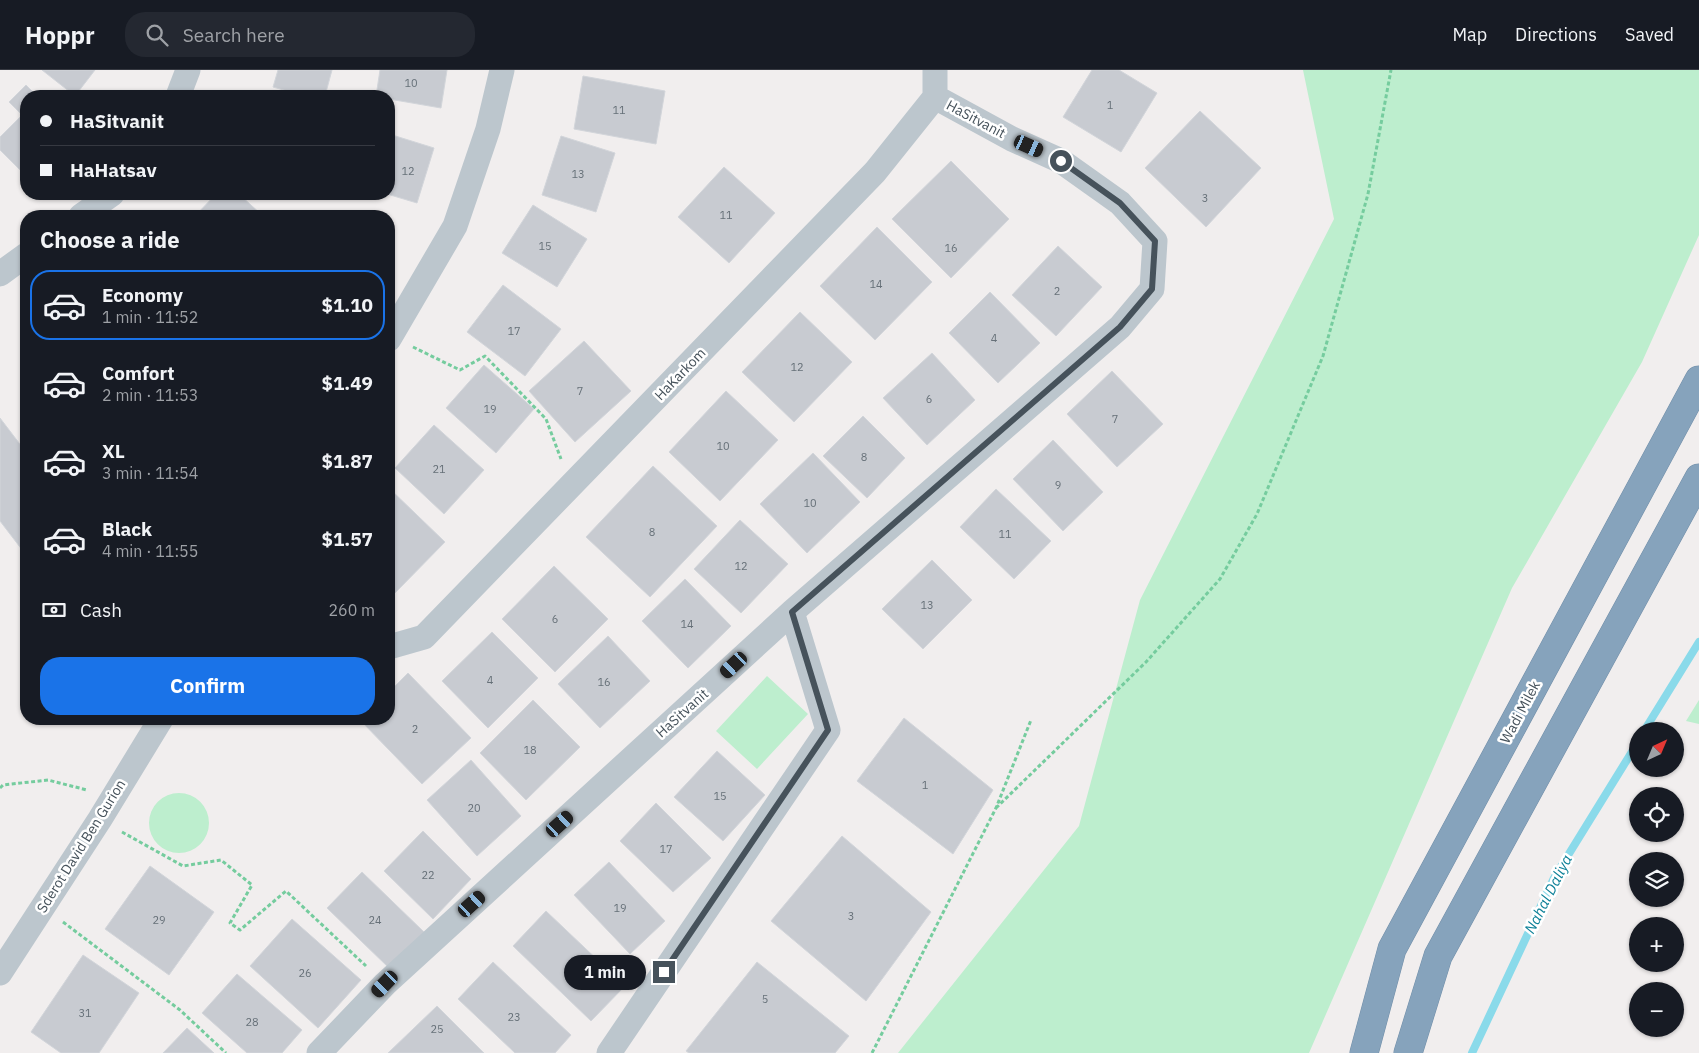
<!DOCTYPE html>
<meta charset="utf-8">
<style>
body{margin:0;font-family:"IBM Plex Sans",sans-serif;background:#242831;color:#f1f3f6;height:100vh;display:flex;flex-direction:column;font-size:19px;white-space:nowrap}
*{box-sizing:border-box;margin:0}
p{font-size:16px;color:#9ea1a6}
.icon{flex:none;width:28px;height:28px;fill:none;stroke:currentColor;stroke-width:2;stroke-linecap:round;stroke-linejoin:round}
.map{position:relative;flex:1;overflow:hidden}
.panel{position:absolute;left:20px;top:140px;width:375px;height:515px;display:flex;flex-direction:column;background:#171b24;border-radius:20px;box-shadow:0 1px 4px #0004}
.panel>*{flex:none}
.guide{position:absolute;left:20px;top:20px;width:375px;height:110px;border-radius:20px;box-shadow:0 1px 4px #0004;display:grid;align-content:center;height:110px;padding:0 20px;background:#171b24}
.needle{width:32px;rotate:44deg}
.tools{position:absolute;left:1629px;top:652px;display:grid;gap:10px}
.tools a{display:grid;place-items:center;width:55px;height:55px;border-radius:50%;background:#171b24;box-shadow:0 1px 4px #0004;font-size:25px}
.end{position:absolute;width:22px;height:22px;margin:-11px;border:6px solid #46525b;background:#fff;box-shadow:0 0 0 2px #fff}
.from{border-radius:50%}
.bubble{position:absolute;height:35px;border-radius:18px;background:#171b24;box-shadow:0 1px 4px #0004;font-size:16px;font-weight:700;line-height:35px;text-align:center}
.car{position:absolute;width:15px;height:30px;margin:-15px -8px;border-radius:6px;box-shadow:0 0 4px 1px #0007;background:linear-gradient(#222 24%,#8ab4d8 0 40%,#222 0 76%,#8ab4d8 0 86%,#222 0)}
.guide b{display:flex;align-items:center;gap:18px;height:48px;font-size:19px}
.guide b+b{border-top:1px solid #363941}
.guide i{width:12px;height:12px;background:#f1f3f6}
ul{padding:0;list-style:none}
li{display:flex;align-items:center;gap:15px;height:70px;margin:0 10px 8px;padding:0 10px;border:2px solid transparent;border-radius:20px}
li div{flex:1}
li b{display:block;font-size:19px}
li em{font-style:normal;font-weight:700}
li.active{border-color:#1a73e8}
li>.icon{width:45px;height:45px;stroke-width:1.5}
h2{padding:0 20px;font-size:22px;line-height:60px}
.pay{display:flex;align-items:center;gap:12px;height:55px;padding:0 20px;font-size:19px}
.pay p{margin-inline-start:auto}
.primary-button{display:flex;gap:10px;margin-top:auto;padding:10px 20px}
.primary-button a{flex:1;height:58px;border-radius:20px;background:#1a73e8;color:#fff;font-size:20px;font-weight:700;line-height:58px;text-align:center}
header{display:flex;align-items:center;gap:30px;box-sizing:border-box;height:70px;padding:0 25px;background:#171b24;border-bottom:1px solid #363941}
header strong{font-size:24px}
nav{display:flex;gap:28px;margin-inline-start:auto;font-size:18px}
.search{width:350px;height:45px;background:#242831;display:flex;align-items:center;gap:12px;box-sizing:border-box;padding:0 18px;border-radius:20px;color:#9ea1a6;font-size:19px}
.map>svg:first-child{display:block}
.green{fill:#bdeece}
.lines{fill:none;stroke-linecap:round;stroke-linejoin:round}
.stream{stroke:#8adaea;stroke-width:8}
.building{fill:#c8cbd1;stroke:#d2d5da}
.highway-casing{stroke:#718ea8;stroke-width:29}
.path{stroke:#75cc9e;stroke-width:3;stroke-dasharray:4 2.5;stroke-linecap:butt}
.street{stroke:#bcc6cd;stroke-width:25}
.highway{stroke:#86a3bc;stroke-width:28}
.route{stroke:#46525b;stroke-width:6}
.labels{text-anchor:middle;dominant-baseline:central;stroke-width:5;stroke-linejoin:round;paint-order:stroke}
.number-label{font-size:11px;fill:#667078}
.street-label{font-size:14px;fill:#46525b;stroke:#fff}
.water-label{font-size:15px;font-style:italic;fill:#0e8198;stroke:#fff}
</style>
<header>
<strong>Hoppr</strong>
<div class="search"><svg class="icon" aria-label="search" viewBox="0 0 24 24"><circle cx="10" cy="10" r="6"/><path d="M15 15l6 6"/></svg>Search here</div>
<nav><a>Map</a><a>Directions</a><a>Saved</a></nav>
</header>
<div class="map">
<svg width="1699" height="983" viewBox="0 0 1699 983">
<rect width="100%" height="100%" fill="#f1eeee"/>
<path class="green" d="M1303,0H1699V165L1642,292L1512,518L1309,983H898L1079,756L1140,530L1334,149Z
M767,606L808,644L757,699L716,661Z
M1699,630V654L1686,651Z
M149 753a30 30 0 1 1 60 0a30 30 0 1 1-60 0Z"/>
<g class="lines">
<path class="stream" d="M1644,661L1699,572
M1472,983L1554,808L1638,672"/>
</g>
<path class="building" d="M42,0H95L75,26Z
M278,0H332L325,26H305L273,17Z
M380,0H447L441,38L389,29V26H376Z
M1092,0H1119L1157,23L1121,82L1063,47Z
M583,6L665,21L656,74L574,59Z
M26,15L37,26H26V106L0,80V67L22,45L9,32Z
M1200,41L1261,98L1206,157L1145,98Z
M389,64L434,78L417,133L387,124Z
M561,66L615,83L596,142L542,125Z
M951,91L1009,149L951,208L892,149Z
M724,97L775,143L729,193L678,147Z
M216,124H239L263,146H195Z
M533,135L587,169L557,217L502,183Z
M877,157L932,212L875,270L820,216Z
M1058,176L1102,217L1056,266L1012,225Z
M503,215L561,259L525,306L467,262Z
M990,222L1040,273L998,313L949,263Z
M800,242L852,292L794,352L742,302Z
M584,271L631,321L575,372L529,321Z
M932,283L975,330L927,375L883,328Z
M484,295L534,339L496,383L446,338Z
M1112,301L1163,354L1117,397L1067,344Z
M726,321L778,370L720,431L669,382Z
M863,346L905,388L867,428L823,386Z
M0,348L26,382V485L0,451Z
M434,355L484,400L444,444L395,398Z
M1053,370L1103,422L1063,461L1013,409Z
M813,383L860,432L807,483L760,434Z
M653,396L717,456L650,527L586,467Z
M389,418L445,472L394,524L389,519Z
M996,419L1051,471L1014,509L960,457Z
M740,450L788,494L741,543L694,499Z
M932,490L972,530L923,579L882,539Z
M554,496L608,549L555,602L502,549Z
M685,509L731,556L688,598L642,551Z
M492,562L538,608L488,658L442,611Z
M608,566L650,611L600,658L558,614Z
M408,603L471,668L422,714L360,650L389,649V622Z
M533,630L580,677L526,730L480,683Z
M904,648L993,720L953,784L857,711Z
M717,681L765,725L723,771L674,727Z
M471,690L521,746L477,786L427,730Z
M656,733L711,788L673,822L620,771Z
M423,761L471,809L433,849L384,801Z
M842,766L931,842L866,931L771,851Z
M609,792L665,851L630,884L574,825Z
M150,796L214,842L169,905L105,859Z
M362,802L424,862L389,898L327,838Z
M546,841L625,916L591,951L513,876Z
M292,849L361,910L318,958L250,896Z
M83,885L139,923L99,983H61L31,962Z
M493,892L571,965L555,983H515L458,929Z
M757,892L849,966L835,983H689L686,981Z
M237,904L302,960L282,983H247L202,943Z
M437,936L484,983H388Z
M187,958L214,983H163Z"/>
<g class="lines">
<g class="highway-casing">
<path id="highway" d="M1364,983L1392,879L1699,310
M1408,983L1438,886L1699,408"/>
</g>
<path class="path" d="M413,277L460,300L485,286L546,349L561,389
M0,718L3,715L48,710L87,720
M996,738L1146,592L1220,509L1257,444L1323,286L1368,124L1391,0
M122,762L183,796L221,790L252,815L230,853L240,860L286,821L366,896
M63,852L180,940L226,983
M872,983L996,738L1031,650"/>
<path class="street" d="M178,26L188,0
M81,146L112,124
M0,204L26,185
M389,269L455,156L488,59L502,0
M389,577L424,567L875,102L935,27V0
M0,903L100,749L161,649
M319,983L385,914L792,542L1120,257L1152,219L1155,171L1120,133L1061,91L1012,69L935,27
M609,983L828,660L792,542"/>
<use href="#highway" class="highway"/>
</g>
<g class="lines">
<path class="route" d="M664,902L828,660L792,542L1120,257L1152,219L1155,171L1120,133L1061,91"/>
</g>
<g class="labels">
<g class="number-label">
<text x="411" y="13">10</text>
<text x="1110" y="35">1</text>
<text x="619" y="40">11</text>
<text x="408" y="101">12</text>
<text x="578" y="104">13</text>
<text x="1205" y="128">3</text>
<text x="726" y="145">11</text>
<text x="545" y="176">15</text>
<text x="951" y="178">16</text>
<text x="876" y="214">14</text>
<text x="1057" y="221">2</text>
<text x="514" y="261">17</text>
<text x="994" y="268">4</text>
<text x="797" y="297">12</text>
<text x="580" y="321">7</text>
<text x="929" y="329">6</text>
<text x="490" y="339">19</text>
<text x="1115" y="349">7</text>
<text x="723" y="376">10</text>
<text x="864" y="387">8</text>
<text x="439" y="399">21</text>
<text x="1058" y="415">9</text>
<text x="810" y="433">10</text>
<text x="652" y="462">8</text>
<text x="1005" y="464">11</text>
<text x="741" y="496">12</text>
<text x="927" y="535">13</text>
<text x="555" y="549">6</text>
<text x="687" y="554">14</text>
<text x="490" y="610">4</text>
<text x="604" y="612">16</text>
<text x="415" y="659">2</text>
<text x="530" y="680">18</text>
<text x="925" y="715">1</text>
<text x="720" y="726">15</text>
<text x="474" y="738">20</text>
<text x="666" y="779">17</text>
<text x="428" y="805">22</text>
<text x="620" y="838">19</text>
<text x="851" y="846">3</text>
<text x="159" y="850">29</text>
<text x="375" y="850">24</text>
<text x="305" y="903">26</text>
<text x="765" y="929">5</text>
<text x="85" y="943">31</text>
<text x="514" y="947">23</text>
<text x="252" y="952">28</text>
<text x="437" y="959">25</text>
</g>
<g class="street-label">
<text transform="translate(976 49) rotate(28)">HaSitvanit</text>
<text transform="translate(680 304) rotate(-46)">HaKarkom</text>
<text transform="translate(1520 642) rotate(-62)">Wadi Milek</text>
<text transform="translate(682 643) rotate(-42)">HaSitvanit</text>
<text transform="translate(81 776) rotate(-58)">Sderot David Ben Gurion</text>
</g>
<g class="water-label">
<text transform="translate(1548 824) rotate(-63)">Nahal Daliya</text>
</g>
</g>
</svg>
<div class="tools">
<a><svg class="needle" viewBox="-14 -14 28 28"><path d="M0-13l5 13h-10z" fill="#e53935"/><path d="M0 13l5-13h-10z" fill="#9ea1a6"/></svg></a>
<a><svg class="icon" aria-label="locate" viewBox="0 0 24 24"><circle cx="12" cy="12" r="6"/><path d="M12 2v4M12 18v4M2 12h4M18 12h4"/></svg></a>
<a><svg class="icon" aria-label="layers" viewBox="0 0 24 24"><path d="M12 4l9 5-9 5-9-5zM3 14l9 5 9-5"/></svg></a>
<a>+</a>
<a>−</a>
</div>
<i class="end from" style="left:1061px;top:91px"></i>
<i class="end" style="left:664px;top:902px"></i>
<div class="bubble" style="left:564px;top:885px;width:82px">1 min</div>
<i class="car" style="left:1029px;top:76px;rotate:114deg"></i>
<i class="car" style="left:734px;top:595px;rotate:227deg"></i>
<i class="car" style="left:560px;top:754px;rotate:48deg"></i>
<i class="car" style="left:472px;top:834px;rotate:48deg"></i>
<i class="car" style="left:385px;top:914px;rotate:224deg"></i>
<div class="guide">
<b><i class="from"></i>HaSitvanit</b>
<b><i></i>HaHatsav</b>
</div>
<section class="panel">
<h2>Choose a ride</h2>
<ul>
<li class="active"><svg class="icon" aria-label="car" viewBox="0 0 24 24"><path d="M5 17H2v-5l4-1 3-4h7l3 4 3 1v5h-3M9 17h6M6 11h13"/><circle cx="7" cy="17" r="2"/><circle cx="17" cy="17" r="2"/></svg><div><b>Economy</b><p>1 min · 11:52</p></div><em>$1.10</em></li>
<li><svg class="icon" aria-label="car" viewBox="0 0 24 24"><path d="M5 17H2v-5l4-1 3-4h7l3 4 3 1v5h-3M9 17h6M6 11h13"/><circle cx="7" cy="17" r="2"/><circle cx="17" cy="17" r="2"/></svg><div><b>Comfort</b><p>2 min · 11:53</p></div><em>$1.49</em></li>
<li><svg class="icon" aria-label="car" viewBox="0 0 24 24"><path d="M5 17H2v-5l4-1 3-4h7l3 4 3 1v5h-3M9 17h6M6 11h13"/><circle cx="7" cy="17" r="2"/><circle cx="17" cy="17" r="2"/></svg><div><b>XL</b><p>3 min · 11:54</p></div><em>$1.87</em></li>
<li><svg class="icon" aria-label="car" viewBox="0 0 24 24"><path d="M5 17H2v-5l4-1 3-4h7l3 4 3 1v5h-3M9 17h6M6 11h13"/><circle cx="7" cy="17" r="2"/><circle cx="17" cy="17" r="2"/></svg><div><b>Black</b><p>4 min · 11:55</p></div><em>$1.57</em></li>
</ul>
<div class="pay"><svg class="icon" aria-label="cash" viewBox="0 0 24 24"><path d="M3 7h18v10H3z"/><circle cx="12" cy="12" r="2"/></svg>Cash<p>260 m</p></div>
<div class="primary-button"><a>Confirm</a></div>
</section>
</div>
